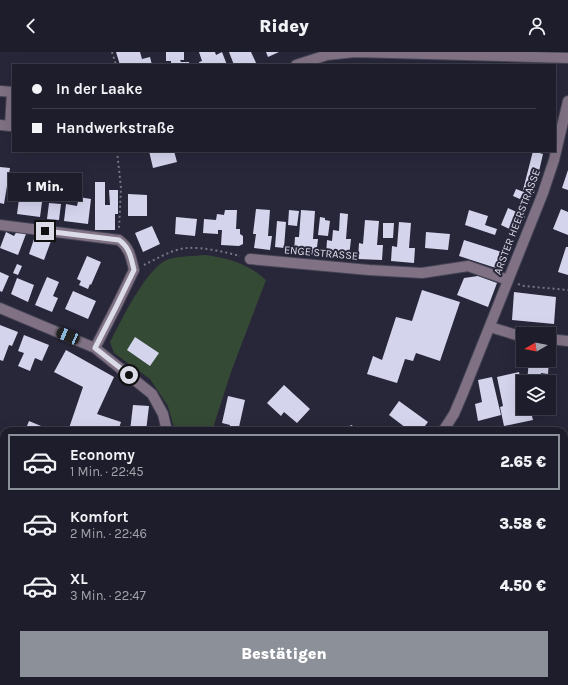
<!DOCTYPE html>
<html lang="de">
<meta charset="utf-8">
<style>
body{margin:0;font-family:Karla,sans-serif;background:#262634;color:#f1f3f6;height:100vh;display:flex;flex-direction:column;font-size:15px;white-space:nowrap}
*{box-sizing:border-box;margin:0}
p{font-size:13px;color:#a1a2a9}
.icon{flex:none;width:22px;height:22px;fill:none;stroke:currentColor;stroke-width:2;stroke-linecap:round;stroke-linejoin:round}
.map{position:relative;flex:1;overflow:hidden}
.side{position:absolute;left:0px;top:375px;width:568px;height:258px;display:flex;flex-direction:column;background:#1e1d2c;border-radius:12px 12px 0 0;box-shadow:0 4px 16px #0002,0 0 0 1px #3c3b48}
.side>*{flex:none}
.hud{position:absolute;left:12px;top:12px;width:544px;height:88px;border-radius:0px;box-shadow:0 4px 16px #0002,0 0 0 1px #3c3b48;display:grid;align-content:center;height:88px;padding:0 20px;background:#1e1d2c}
.needle{width:26px;rotate:261deg}
.buttons{position:absolute;left:516px;top:275px;display:grid;gap:8px}
.buttons a{display:grid;place-items:center;width:40px;height:40px;border-radius:0px;background:#1e1d2c;box-shadow:0 4px 16px #0002,0 0 0 1px #3c3b48;font-size:20px}
.end{position:absolute;width:18px;height:18px;margin:-9px;border:5px solid #dcdce9;background:#111;box-shadow:0 0 0 2px #111}
.from{border-radius:50%}
.bubble{position:absolute;height:28px;border-radius:0px;background:#1e1d2c;box-shadow:0 4px 16px #0002,0 0 0 1px #3c3b48;font-size:13px;font-weight:800;line-height:28px;text-align:center}
.car{position:absolute;width:12px;height:24px;margin:-12px -6px;border-radius:5px;box-shadow:0 0 3px 1px #0007;background:linear-gradient(#222 24%,#8ab4d8 0 40%,#222 0 76%,#8ab4d8 0 86%,#222 0)}
.hud b{display:flex;align-items:center;gap:14px;height:38px;font-size:15px}
.hud b+b{border-top:1px solid #3c3b48}
.hud i{width:10px;height:10px;background:#f1f3f6}
ul{padding:7px 0 0;list-style:none}
li{display:flex;align-items:center;gap:12px;height:56px;margin:0 8px 6px;padding:0 12px;border:2px solid transparent;border-radius:0px}
li div{flex:1}
li b{display:block;font-size:15px}
li em{font-style:normal;font-weight:800}
li.selected{border-color:#8c9099}
li>.icon{width:36px;height:36px;stroke-width:1.5}
.button{display:flex;gap:8px;margin-top:auto;padding:8px 20px}
.button a{flex:1;height:46px;border-radius:0px;background:#8c9099;color:#fff;font-size:16px;font-weight:800;line-height:46px;text-align:center}
header{display:flex;justify-content:space-between;align-items:center;height:52px;padding:0 20px;background:#1e1d2c;font-size:18px;font-weight:800}
.map>svg:first-child{display:block}
.green{fill:#354a34}
.building{fill:#d4d4ed}
.lines{fill:none;stroke-linecap:round;stroke-linejoin:round}
.minor-casing{stroke:#454456;stroke-width:12}
.path{stroke:#767686;stroke-width:2;stroke-dasharray:2 3;stroke-linecap:butt}
.minor{stroke:#807284;stroke-width:10}
.route{stroke:#dcdce9;stroke-width:5}
.labels{text-anchor:middle;dominant-baseline:central;stroke-width:4;stroke-linejoin:round;paint-order:stroke}
.street-label{font-size:11px;fill:#dcdce9;stroke:#28273a}
</style>
<header><svg class="icon" aria-label="back" viewBox="0 0 24 24"><path d="M15 5l-7 7 7 7"/></svg>Ridey<svg class="icon" aria-label="person" viewBox="0 0 24 24"><circle cx="12" cy="8" r="4"/><path d="M4 21q1-7 8-7t8 7"/></svg></header>
<div class="map">
<svg width="568" height="633" viewBox="0 0 568 633">
<rect width="100%" height="100%" fill="#28273a"/>
<path class="green" d="M206,203C230,207 247,211 266,228L231,320L212,379H175L168,354L150,327L114,301L110,290C121,269 147,214 169,207C180,204 194,204 206,203Z"/>
<path class="building" d="M116,0H140L142,7L150,5L152,13H120Z
M166,0H184V8H180L181,10H189V13H162V11H171V9H166Z
M199,0H215L216,3L222,0L227,13H200L199,10L202,9Z
M229,0H251L257,13H234Z
M266,0H279L268,5Z
M149,99H174L177,110L153,116Z
M533,99L543,102L534,141L523,138Z
M0,115L10,116L4,152L0,151Z
M568,118V138L562,136Z
M95,130H105V153H110L109,138H118V162H115V178H95Z
M31,133L44,135L40,165L17,162L19,147L29,148Z
M516,137L532,143L529,151L513,144Z
M128,142L147,143V164H128Z
M79,145L91,147L88,172L64,169L66,152L77,154Z
M49,151L61,152L59,168L47,167Z
M508,156L525,164L518,181L501,173Z
M256,157L270,158L268,184H272L270,198L254,196L256,182H253Z
M561,157L568,160V183L553,177Z
M225,158H237L236,177H240V182L243,184V192L239,194L221,193L222,178H218V182L203,181L204,167L216,168L217,162L224,163Z
M289,158L299,159L297,174L288,173Z
M301,158L315,159L313,187H318L316,203L294,201L295,185H299Z
M469,158L488,164L485,173L497,177L495,183L465,173Z
M340,161L348,162L346,187H351L349,205L326,203L327,188L332,189L333,178L339,179Z
M176,165L197,167L195,184L175,182Z
M320,165L325,166V168L330,169L328,184L318,183Z
M365,168L379,169L377,193H383L382,208L358,207L359,191L363,192Z
M277,169L286,170L284,196L275,195Z
M399,170L411,171L409,196H415L414,211L391,209L392,194L397,195Z
M383,171H394L393,186H383Z
M152,174L160,192L143,200L135,181Z
M17,179L26,182L18,203L0,196L6,180L14,184Z
M426,180L450,182L448,198L425,196Z
M35,184L51,189L44,208L29,202Z
M464,188L508,202L502,218L459,204Z
M566,195H568V223L558,220Z
M87,204L101,210L91,233L90,232L88,237L79,233L81,229L77,227Z
M17,212L22,214L18,223L13,221Z
M0,220L9,224L2,240L0,239Z
M478,224L497,231L488,255L457,243L464,226Z
M47,225L59,230L53,244L58,246L52,260L35,253Z
M17,226L34,233L28,250L11,242Z
M422,238L460,250L440,309L416,301L413,309L405,307L397,331L367,322L373,304L382,308L396,265L412,269Z
M73,239L96,249L88,267L65,257Z
M514,240L556,245L554,272L512,268Z
M0,273L18,280L12,294L9,293L3,309L0,308Z
M24,283L49,293L42,309L35,306L30,319L18,314L24,301L18,299Z
M135,285L159,301L150,314L127,298Z
M66,298L114,325L97,362L121,370L118,379H68L83,335L54,320Z
M529,308H549L548,322L541,321L540,330H527Z
M519,320L523,339V356H530L533,368L504,374L500,355L503,354L497,325Z
M492,325L501,363L478,369L475,352L482,350L478,328Z
M284,333L310,357L297,371L284,360L281,364L267,351Z
M228,344L245,348L239,375L247,376L246,379H229L230,373L222,371Z
M399,349L428,370L421,379H410L389,363Z
M133,353L149,354L146,379H130Z
M29,369L53,379H25Z
M352,373L355,379H336Z
M564,430H568V450L564,449Z
M564,459H568V477H564Z
M3,469H4V486L0,485Z
M564,489H568V511H564Z
M2,501L4,502V528L0,527V507Z
M564,531H568V546H564Z
M0,566L4,569V595L0,591Z
M47,629H67L64,633H52Z
M144,629H147L153,633H141Z
M358,629H383L382,633H358Z
M416,629H437V633H416Z
M463,629H488V633H463Z
M541,629H561V633H541Z"/>
<g class="lines">
<g class="minor-casing">
<path id="minor" d="M296,13L327,3L355,0L568,6
M0,39L13,40
M0,73L10,74L12,40
M0,173L119,188C130,196 131,206 134,218L116,255L95,296
M250,207L369,218L422,221L468,214L508,228
M0,256L95,296L152,342L163,362L167,379
M490,275L523,285
M549,287L568,289
M443,379L454,362L463,341L543,141L554,108L568,49
M564,421H568
M0,537L4,538
M162,629L164,631L186,633
M128,633L131,629
M398,633V629
M525,633V629"/>
</g>
<path class="path" d="M112,0L116,13
M117,99L121,136L119,177
M144,213C156,207 173,197 187,196C203,195 225,200 240,204
M518,232L524,234L568,238
M564,551H568"/>
<use href="#minor" class="minor"/>
</g>
<g class="lines">
<path class="route" d="M45,179L119,188C130,196 131,206 134,218L116,255L95,296L129,323"/>
</g>
<g class="labels">
<g class="street-label">
<text transform="translate(517 170) rotate(-69)">ARSTER HEERSTRASSE</text>
<text transform="translate(321 201) rotate(5)">ENGE STRASSE</text>
</g>
</g>
</svg>
<div class="buttons">
<a><svg class="needle" viewBox="-14 -14 28 28"><path d="M0-13l5 13h-10z" fill="#e53935"/><path d="M0 13l5-13h-10z" fill="#a1a2a9"/></svg></a>
<a><svg class="icon" aria-label="layers" viewBox="0 0 24 24"><path d="M12 4l9 5-9 5-9-5zM3 14l9 5 9-5"/></svg></a>
</div>
<i class="end from" style="left:129px;top:323px"></i>
<i class="end" style="left:45px;top:179px"></i>
<div class="bubble" style="left:8px;top:121px;width:74px">1 Min.</div>
<i class="car" style="left:68px;top:284px;rotate:293deg"></i>
<div class="hud">
<b><i class="from"></i>In der Laake</b>
<b><i></i>Handwerkstraße</b>
</div>
<section class="side">
<ul>
<li class="selected"><svg class="icon" aria-label="car" viewBox="0 0 24 24"><path d="M5 17H2v-5l4-1 3-4h7l3 4 3 1v5h-3M9 17h6M6 11h13"/><circle cx="7" cy="17" r="2"/><circle cx="17" cy="17" r="2"/></svg><div><b>Economy</b><p>1 Min. · 22:45</p></div><em>2.65 €</em></li>
<li><svg class="icon" aria-label="car" viewBox="0 0 24 24"><path d="M5 17H2v-5l4-1 3-4h7l3 4 3 1v5h-3M9 17h6M6 11h13"/><circle cx="7" cy="17" r="2"/><circle cx="17" cy="17" r="2"/></svg><div><b>Komfort</b><p>2 Min. · 22:46</p></div><em>3.58 €</em></li>
<li><svg class="icon" aria-label="car" viewBox="0 0 24 24"><path d="M5 17H2v-5l4-1 3-4h7l3 4 3 1v5h-3M9 17h6M6 11h13"/><circle cx="7" cy="17" r="2"/><circle cx="17" cy="17" r="2"/></svg><div><b>XL</b><p>3 Min. · 22:47</p></div><em>4.50 €</em></li>
</ul>
<div class="button"><a>Bestätigen</a></div>
</section>
</div>
